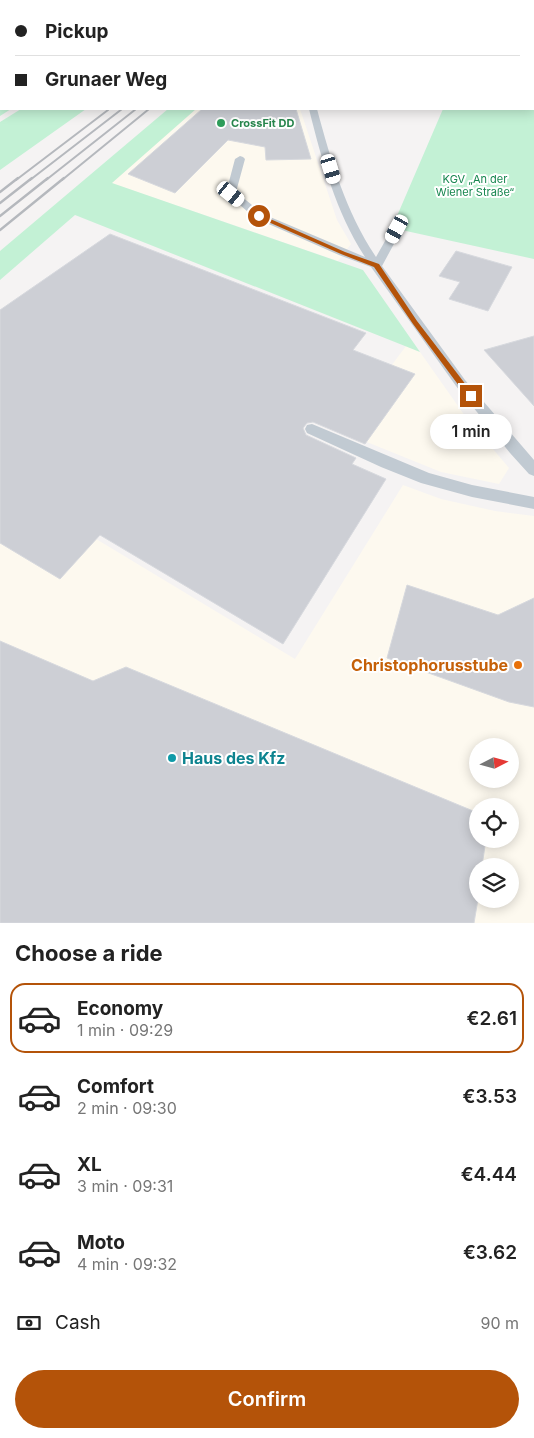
<!DOCTYPE html>
<meta charset="utf-8">
<style>
body{margin:0;font-family:Inter,sans-serif;background:#f2f2f2;color:#222;height:100vh;display:flex;flex-direction:column;font-size:19px;white-space:nowrap}
*{box-sizing:border-box;margin:0}
p{font-size:16px;color:#767676}
.icon{flex:none;width:28px;height:28px;fill:none;stroke:currentColor;stroke-width:2;stroke-linecap:round;stroke-linejoin:round}
.map{position:relative;height:923px;overflow:hidden}
.panel{display:flex;flex-direction:column;background:#fff;flex:1}
.panel>*{flex:none}
.banner{position:absolute;left:0px;top:0px;width:535px;height:110px;box-shadow:0 2px 12px #0003;display:grid;align-content:center;height:110px;padding:0 15px;background:#fff}
.needle{width:32px;rotate:84deg}
.buttons{position:absolute;left:469px;top:738px;display:grid;gap:10px}
.buttons a{display:grid;place-items:center;width:50px;height:50px;border-radius:50%;background:#fff;box-shadow:0 2px 12px #0003;font-size:25px}
.end{position:absolute;width:22px;height:22px;margin:-11px;border:6px solid #b45309;background:#fff;box-shadow:0 0 0 2px #fff}
.from{border-radius:50%}
.bubble{position:absolute;height:35px;border-radius:18px;background:#fff;box-shadow:0 2px 12px #0003;font-size:16px;font-weight:600;line-height:35px;text-align:center}
.car{position:absolute;width:15px;height:30px;margin:-15px -8px;border-radius:6px;box-shadow:0 0 4px 1px #0007;background:linear-gradient(#fff 24%,#345 0 40%,#fff 0 76%,#345 0 86%,#fff 0)}
.banner b{display:flex;align-items:center;gap:18px;height:48px;font-size:19px}
.banner b+b{border-top:1px solid #e0e0e0}
.banner i{width:12px;height:12px;background:#222}
ul{padding:0;list-style:none}
li{display:flex;align-items:center;gap:15px;height:70px;margin:0 10px 8px;padding:0 5px;border:2px solid transparent;border-radius:15px}
li div{flex:1}
li b{display:block;font-size:19px}
li em{font-style:normal;font-weight:600}
li.selected{border-color:#b45309}
li>.icon{width:45px;height:45px;stroke-width:1.5}
h2{padding:0 15px;font-size:22px;line-height:60px}
.pay{display:flex;align-items:center;gap:12px;height:55px;padding:0 15px;font-size:19px}
.pay p{margin-inline-start:auto}
.cta{display:flex;gap:10px;margin-top:auto;padding:10px 15px}
.cta a{flex:1;height:58px;border-radius:30px;background:#b45309;color:#fff;font-size:20px;font-weight:600;line-height:58px;text-align:center}
.map>svg:first-child{display:block}
.commercial{fill:#fdf9ef;fill-rule:evenodd}
.green{fill:#c3f1d5}
.building{fill:#cdcfd5;stroke:#d7d9de}
.lines{fill:none;stroke-linecap:round;stroke-linejoin:round}
.lane{fill:#c1cad2;fill-rule:evenodd}
.street{stroke:#c1cad2;stroke-width:28}
.rail-far1{stroke:#b5b8bd;stroke-width:2}
.rail{stroke:#b5b8bd;stroke-width:2.5}
.route{fill:#b45309}
.leisure-dot{fill:#2e9e5b;stroke:#fff;stroke-width:2}
.food-dot{fill:#e8710a;stroke:#fff;stroke-width:2}
.culture-dot{fill:#0f9aa8;stroke:#fff;stroke-width:2}
.labels{text-anchor:middle;dominant-baseline:central;stroke-width:4;stroke-linejoin:round;paint-order:stroke}
.far-leisure-label{font-size:11px;font-weight:bold;fill:#27864d;stroke:#fff;text-anchor:start}
.far-park-label{font-size:11px;fill:#17864f;stroke:#fff}
.near-food-label{font-size:16px;font-weight:bold;fill:#c56008;stroke:#fff;text-anchor:end}
.near-culture-label{font-size:16px;font-weight:bold;fill:#0d838f;stroke:#fff;text-anchor:start}
</style>
<div class="map">
<svg width="534" height="923" viewBox="0 0 534 923">
<rect width="100%" height="100%" fill="#f5f3f3"/>
<path class="commercial" d="M196,109H300L337,220L351,244L338,261L111,183Z
M406,346L420,352L465,416L509,468L499,484L441,472L342,432Z
M0,481L295,659L403,485L441,499L495,511L534,516V923H0ZM478,746H510V779H478ZM478,806H510V839H478ZM478,866H510V899H478Z"/>
<path class="green" d="M0,0H180L1,1V109H11L0,116Z
M534,67V259L397,229L394,223L443,109H534Z
M21,109H86L0,170V122Z
M168,109H196L112,183L363,270L420,352L75,215L0,280V251Z"/>
<path class="building" d="M202,109H296L311,159L266,160L265,147L228,140L175,193L128,174Z
M110,234L366,333L353,350L415,374L365,444L313,422L307,423L303,428L306,435L356,458L352,464L386,479L283,644L100,535L60,579L0,543V310Z
M456,251L512,267L488,311L449,299L460,282L439,276Z
M534,336V406L484,350Z
M407,585L498,615L534,598V707L509,702L387,658Z
M0,641L93,681L126,667L478,813V839H486L482,866H478V899L474,923H0Z"/>
<g class="lines">
<path class="lane" d="M309,109H317C331,161 346,212 376,257L393,227H401L402,229L382,266L465,380L534,460V476L529,474L510,453L456,386L371,267L339,255L255,218L226,193L235,159L240,156L243,157L245,159L236,192L263,214L365,257C336,212 322,161 309,109Z
M312,424L429,473L472,485L534,497V509L472,497L421,483L381,467L307,433L305,429L307,425Z"/>
<path class="street" d="M497,1L498,0"/>
<path class="rail-far1" d="M252,1L254,0
M272,1L274,0
M16,180L108,110
M30,180L122,109
M46,180L136,109
M62,180L149,109"/>
<path class="rail" d="M0,192L18,178
M0,203L32,178
M0,216L48,178
M0,230L64,178"/>
</g>
<path class="route" d="M259,214L345,252L379,264L417,321L473,394V398H468L413,324L374,267L341,254L257,217Z"/>
<circle class="leisure-dot" cx="221" cy="123" r="5"/>
<circle class="food-dot" cx="518" cy="665" r="5"/>
<circle class="culture-dot" cx="172" cy="758" r="5"/>
<g class="labels">
<g class="far-leisure-label">
<text x="231" y="123">CrossFit DD</text>
</g>
<g class="far-park-label">
<text x="475" y="179">KGV „An der<tspan x="475" dy="13">Wiener Straße“</tspan></text>
</g>
<g class="near-food-label">
<text x="508" y="665">Christophorusstube</text>
</g>
<g class="near-culture-label">
<text x="182" y="758">Haus des Kfz</text>
</g>
</g>
</svg>
<div class="buttons">
<a><svg class="needle" viewBox="-14 -14 28 28"><path d="M0-13l5 13h-10z" fill="#e53935"/><path d="M0 13l5-13h-10z" fill="#767676"/></svg></a>
<a><svg class="icon" aria-label="locate" viewBox="0 0 24 24"><circle cx="12" cy="12" r="6"/><path d="M12 2v4M12 18v4M2 12h4M18 12h4"/></svg></a>
<a><svg class="icon" aria-label="layers" viewBox="0 0 24 24"><path d="M12 4l9 5-9 5-9-5zM3 14l9 5 9-5"/></svg></a>
</div>
<i class="end from" style="left:259px;top:216px"></i>
<i class="end" style="left:471px;top:396px"></i>
<div class="bubble" style="left:430px;top:414px;width:82px">1 min</div>
<i class="car" style="left:331px;top:169px;rotate:163deg"></i>
<i class="car" style="left:231px;top:194px;rotate:129deg"></i>
<i class="car" style="left:397px;top:229px;rotate:209deg"></i>
<div class="banner">
<b><i class="from"></i>Pickup</b>
<b><i></i>Grunaer Weg</b>
</div>
</div>
<section class="panel">
<h2>Choose a ride</h2>
<ul>
<li class="selected"><svg class="icon" aria-label="car" viewBox="0 0 24 24"><path d="M5 17H2v-5l4-1 3-4h7l3 4 3 1v5h-3M9 17h6M6 11h13"/><circle cx="7" cy="17" r="2"/><circle cx="17" cy="17" r="2"/></svg><div><b>Economy</b><p>1 min · 09:29</p></div><em>€2.61</em></li>
<li><svg class="icon" aria-label="car" viewBox="0 0 24 24"><path d="M5 17H2v-5l4-1 3-4h7l3 4 3 1v5h-3M9 17h6M6 11h13"/><circle cx="7" cy="17" r="2"/><circle cx="17" cy="17" r="2"/></svg><div><b>Comfort</b><p>2 min · 09:30</p></div><em>€3.53</em></li>
<li><svg class="icon" aria-label="car" viewBox="0 0 24 24"><path d="M5 17H2v-5l4-1 3-4h7l3 4 3 1v5h-3M9 17h6M6 11h13"/><circle cx="7" cy="17" r="2"/><circle cx="17" cy="17" r="2"/></svg><div><b>XL</b><p>3 min · 09:31</p></div><em>€4.44</em></li>
<li><svg class="icon" aria-label="car" viewBox="0 0 24 24"><path d="M5 17H2v-5l4-1 3-4h7l3 4 3 1v5h-3M9 17h6M6 11h13"/><circle cx="7" cy="17" r="2"/><circle cx="17" cy="17" r="2"/></svg><div><b>Moto</b><p>4 min · 09:32</p></div><em>€3.62</em></li>
</ul>
<div class="pay"><svg class="icon" aria-label="cash" viewBox="0 0 24 24"><path d="M3 7h18v10H3z"/><circle cx="12" cy="12" r="2"/></svg>Cash<p>90 m</p></div>
<div class="cta"><a>Confirm</a></div>
</section>
